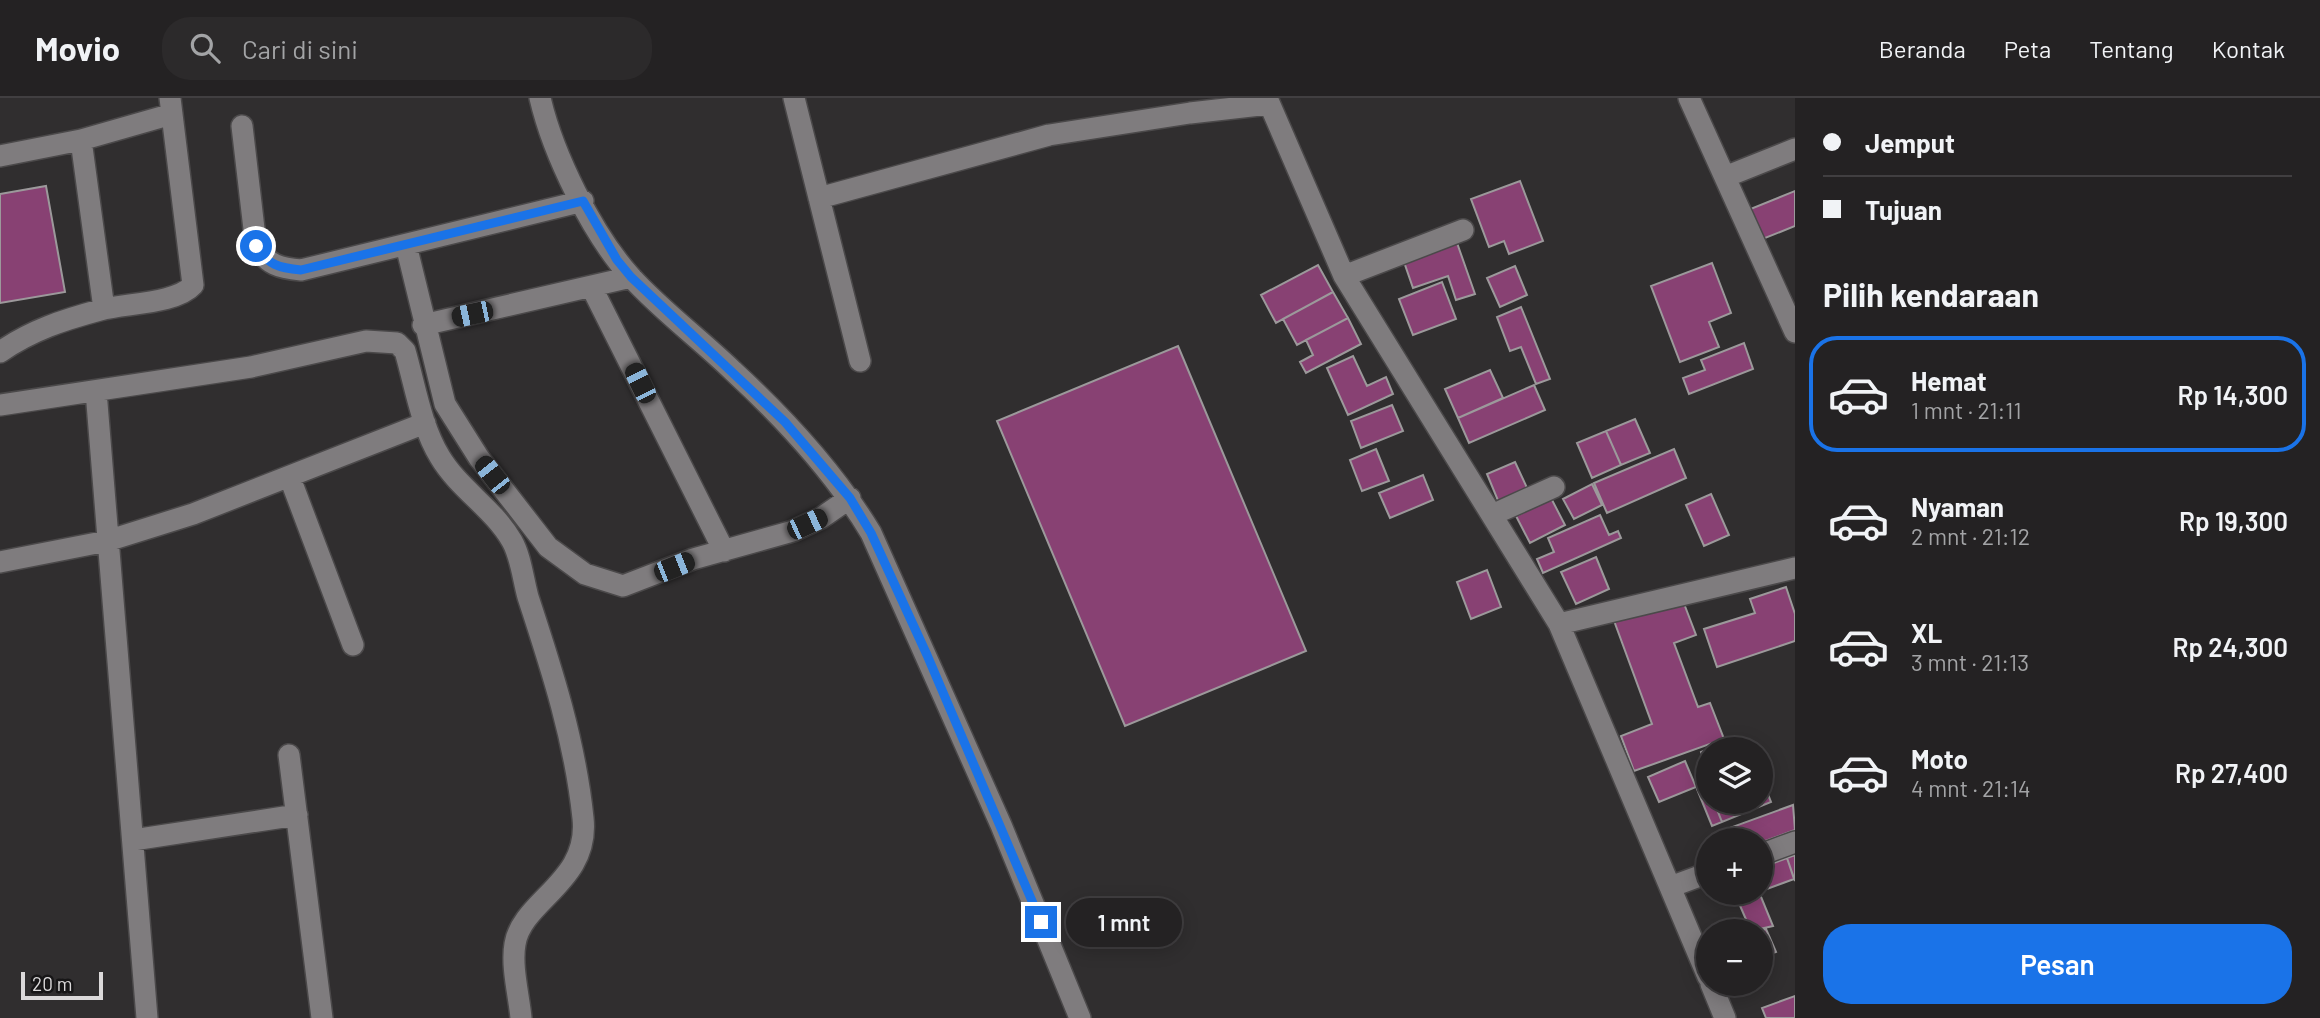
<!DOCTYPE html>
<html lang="id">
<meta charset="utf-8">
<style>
body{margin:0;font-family:Barlow,sans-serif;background:#2c2a2b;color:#f1f3f6;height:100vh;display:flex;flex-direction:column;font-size:26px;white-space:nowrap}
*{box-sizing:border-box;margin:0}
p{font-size:23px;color:#a3a4a6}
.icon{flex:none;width:38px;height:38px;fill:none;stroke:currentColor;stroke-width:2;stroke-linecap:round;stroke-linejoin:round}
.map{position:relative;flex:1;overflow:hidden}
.details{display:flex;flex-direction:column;background:#242223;width:525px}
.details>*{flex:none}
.hud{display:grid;align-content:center;height:154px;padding:0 28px;background:#242223}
.fabs{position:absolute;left:1696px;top:639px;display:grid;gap:14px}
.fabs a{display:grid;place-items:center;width:77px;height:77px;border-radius:50%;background:#242223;box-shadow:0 4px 18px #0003,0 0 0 2px #413f41;font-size:35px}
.scale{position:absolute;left:21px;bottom:18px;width:82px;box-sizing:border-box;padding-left:7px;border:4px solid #dbd9da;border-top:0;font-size:19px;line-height:24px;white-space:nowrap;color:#dbd9da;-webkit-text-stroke:5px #171617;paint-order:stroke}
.end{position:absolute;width:32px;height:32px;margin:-16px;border:9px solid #1a73e8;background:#fff;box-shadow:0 0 0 4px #fff}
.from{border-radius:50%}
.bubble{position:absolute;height:49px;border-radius:24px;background:#242223;box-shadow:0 4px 18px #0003,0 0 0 2px #413f41;font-size:23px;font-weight:600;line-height:49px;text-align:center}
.car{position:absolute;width:21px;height:42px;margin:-21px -10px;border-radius:9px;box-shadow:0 0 5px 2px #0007;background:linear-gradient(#222 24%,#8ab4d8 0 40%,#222 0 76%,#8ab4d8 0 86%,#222 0)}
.hud b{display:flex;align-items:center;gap:24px;height:66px;font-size:26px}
.hud b+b{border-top:2px solid #413f41}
.hud i{width:18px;height:18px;background:#f1f3f6}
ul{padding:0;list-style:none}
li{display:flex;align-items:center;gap:21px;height:116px;margin:0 14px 10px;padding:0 14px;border:4px solid transparent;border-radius:28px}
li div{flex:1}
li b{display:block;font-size:26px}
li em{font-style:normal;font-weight:600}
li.active{border-color:#1a73e8}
li>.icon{width:63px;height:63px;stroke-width:1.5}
h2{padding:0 28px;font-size:32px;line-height:84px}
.action{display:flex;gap:14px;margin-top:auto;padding:14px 28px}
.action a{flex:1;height:80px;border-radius:28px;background:#1a73e8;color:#fff;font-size:28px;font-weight:600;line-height:80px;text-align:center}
header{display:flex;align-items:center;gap:42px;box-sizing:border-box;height:98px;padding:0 35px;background:#242223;border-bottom:2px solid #413f41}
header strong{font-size:33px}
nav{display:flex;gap:38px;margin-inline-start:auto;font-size:24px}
.search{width:490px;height:63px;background:#2c2a2b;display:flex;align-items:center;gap:18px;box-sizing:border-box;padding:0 24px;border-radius:28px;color:#a3a4a6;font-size:26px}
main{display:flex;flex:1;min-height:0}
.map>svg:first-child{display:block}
.building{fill:#884173;stroke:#9c999b;stroke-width:2}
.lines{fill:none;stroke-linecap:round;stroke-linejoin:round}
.minor-casing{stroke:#4b494a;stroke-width:24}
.minor{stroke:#7f7c7e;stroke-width:21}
.route{stroke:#1a73e8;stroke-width:9}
</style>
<header>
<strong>Movio</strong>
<div class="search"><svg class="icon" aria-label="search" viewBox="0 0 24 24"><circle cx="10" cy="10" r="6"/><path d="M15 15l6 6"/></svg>Cari di sini</div>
<nav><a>Beranda</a><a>Peta</a><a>Tentang</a><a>Kontak</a></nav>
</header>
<main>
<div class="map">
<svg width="1795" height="920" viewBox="0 0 1795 920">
<rect width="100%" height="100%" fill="#302e2f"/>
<path class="building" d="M1520,83L1543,143L1509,156L1504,143L1489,149L1471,101Z
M46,88L65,194L0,205V96Z
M1795,93V128L1760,142L1748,112Z
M1456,142L1475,196L1456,202L1448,178L1413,190L1403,161Z
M1712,165L1731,215L1709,224L1719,249L1680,264L1651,188Z
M1318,167L1333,194L1276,225L1261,197Z
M1515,168L1527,197L1500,209L1487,180Z
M1442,184L1456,221L1413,237L1399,201Z
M1333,194L1348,220L1297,247L1283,221Z
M1521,209L1550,281L1536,286L1521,249L1510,253L1497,219Z
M1348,220L1361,246L1306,275L1300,264L1313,257L1306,242Z
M1744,245L1753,271L1689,296L1683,280L1705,272L1701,262Z
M1178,248L1306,553L1125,628L997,323Z
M1353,258L1367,288L1386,279L1393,296L1348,317L1327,270Z
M1490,272L1503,300L1458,320L1445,291Z
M1534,287L1545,312L1469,345L1458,320Z
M1392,307L1403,333L1361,350L1351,323Z
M1635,321L1650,355L1621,367L1606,333Z
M1606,333L1621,367L1592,380L1577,345Z
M1376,351L1389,383L1362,393L1350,362Z
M1674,351L1686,380L1607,415L1594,385Z
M1515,364L1528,392L1499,405L1487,376Z
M1423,377L1433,402L1390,420L1379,395Z
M1592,386L1602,407L1574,421L1563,401Z
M1711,396L1729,437L1704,448L1686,407Z
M1551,400L1565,427L1530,445L1516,418Z
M1600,417L1609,437L1618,433L1621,440L1543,475L1537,461L1554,454L1548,440Z
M1596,459L1609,491L1576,506L1561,474Z
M1487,472L1501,509L1471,521L1457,484Z
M1786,489L1795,516V543L1717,569L1704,531L1755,515L1750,501Z
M1683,503L1696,537L1674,545L1698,609L1710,605L1724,641L1634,673L1621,638L1652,626L1613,520Z
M1737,640L1741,651H1709Z
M1708,651V674L1701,654Z
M1685,663L1696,689L1659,704L1648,679Z
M1760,676L1771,704L1722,724L1714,704H1760Z
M1707,687L1708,704H1714L1722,724L1712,728L1697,691Z
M1793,707L1795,732L1760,745V742H1715L1713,736Z
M1795,757V783L1787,760Z
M1787,760L1794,781L1767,791L1760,770Z
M1759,794L1773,828L1751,833L1738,803Z
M1766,831L1776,854L1760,860V833Z
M1795,898V920H1766L1762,910Z"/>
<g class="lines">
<g class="minor-casing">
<path id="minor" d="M540,0C553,56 592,136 631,179C662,213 700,241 733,273C784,320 835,375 871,435L1001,727L1080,920
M794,0L860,263
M1267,0L1344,178L1559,526L1708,879
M1689,0L1795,234
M242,28L256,148C268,167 279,170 301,172L583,103
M81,42L172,16
M0,58L81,42L104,211
M1725,79L1795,51
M819,100L1049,37L1190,15L1269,6
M406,147L445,306L479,360L548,449L585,476L623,488L693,461L793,433L821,420L850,400
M1344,178L1463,132
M592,190L724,453
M423,227L631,179
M0,254C32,232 63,222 100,212C125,205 176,206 193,187L170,0
M96,293L147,920
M0,307L251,269L366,243L397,245L405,253C415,287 421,328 440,359C459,391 493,410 512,443C521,459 523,481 528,499C552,572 575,643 583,720C590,784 522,802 515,846C511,868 519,898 521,920
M290,380L353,547
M1492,417L1554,389
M0,464L107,443L193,416L425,325
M1559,526L1795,470
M289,657L322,920
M133,742L297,717
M1760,757L1795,744
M1670,789L1708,775
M1711,886L1725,920"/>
</g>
<use href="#minor" class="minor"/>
</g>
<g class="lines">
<path class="route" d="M256,148C268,167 279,170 301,172L583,103L617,162L631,179L785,324L850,400L871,435L927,557L1041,824"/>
</g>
</svg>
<div class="fabs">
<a><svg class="icon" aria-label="layers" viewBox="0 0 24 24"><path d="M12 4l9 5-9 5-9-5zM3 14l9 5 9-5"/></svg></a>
<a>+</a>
<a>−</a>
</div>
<div class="scale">20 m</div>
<i class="end from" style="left:256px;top:148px"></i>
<i class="end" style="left:1041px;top:824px"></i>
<div class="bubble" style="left:1066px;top:800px;width:116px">1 mnt</div>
<i class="car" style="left:472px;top:216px;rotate:258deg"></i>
<i class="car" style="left:640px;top:285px;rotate:334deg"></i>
<i class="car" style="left:492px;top:377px;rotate:322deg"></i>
<i class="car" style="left:807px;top:426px;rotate:65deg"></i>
<i class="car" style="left:674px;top:469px;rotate:68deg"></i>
</div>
<section class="details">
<div class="hud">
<b><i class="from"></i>Jemput</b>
<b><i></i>Tujuan</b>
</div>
<h2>Pilih kendaraan</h2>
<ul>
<li class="active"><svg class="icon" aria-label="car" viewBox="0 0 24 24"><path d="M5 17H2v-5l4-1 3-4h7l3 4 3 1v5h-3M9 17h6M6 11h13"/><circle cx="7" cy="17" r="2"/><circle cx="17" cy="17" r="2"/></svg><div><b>Hemat</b><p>1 mnt · 21:11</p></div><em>Rp 14,300</em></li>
<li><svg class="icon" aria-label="car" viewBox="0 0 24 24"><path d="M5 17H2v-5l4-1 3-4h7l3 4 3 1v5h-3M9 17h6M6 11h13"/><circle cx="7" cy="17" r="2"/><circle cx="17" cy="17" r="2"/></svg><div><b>Nyaman</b><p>2 mnt · 21:12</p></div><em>Rp 19,300</em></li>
<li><svg class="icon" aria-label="car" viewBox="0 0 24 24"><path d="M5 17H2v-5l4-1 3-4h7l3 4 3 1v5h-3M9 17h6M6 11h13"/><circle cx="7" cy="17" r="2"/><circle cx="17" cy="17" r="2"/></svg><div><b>XL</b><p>3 mnt · 21:13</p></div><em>Rp 24,300</em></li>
<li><svg class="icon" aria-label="car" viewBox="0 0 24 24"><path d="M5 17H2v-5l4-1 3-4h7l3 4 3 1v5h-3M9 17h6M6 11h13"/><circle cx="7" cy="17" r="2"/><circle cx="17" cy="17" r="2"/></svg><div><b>Moto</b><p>4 mnt · 21:14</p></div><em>Rp 27,400</em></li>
</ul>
<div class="action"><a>Pesan</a></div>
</section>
</main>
